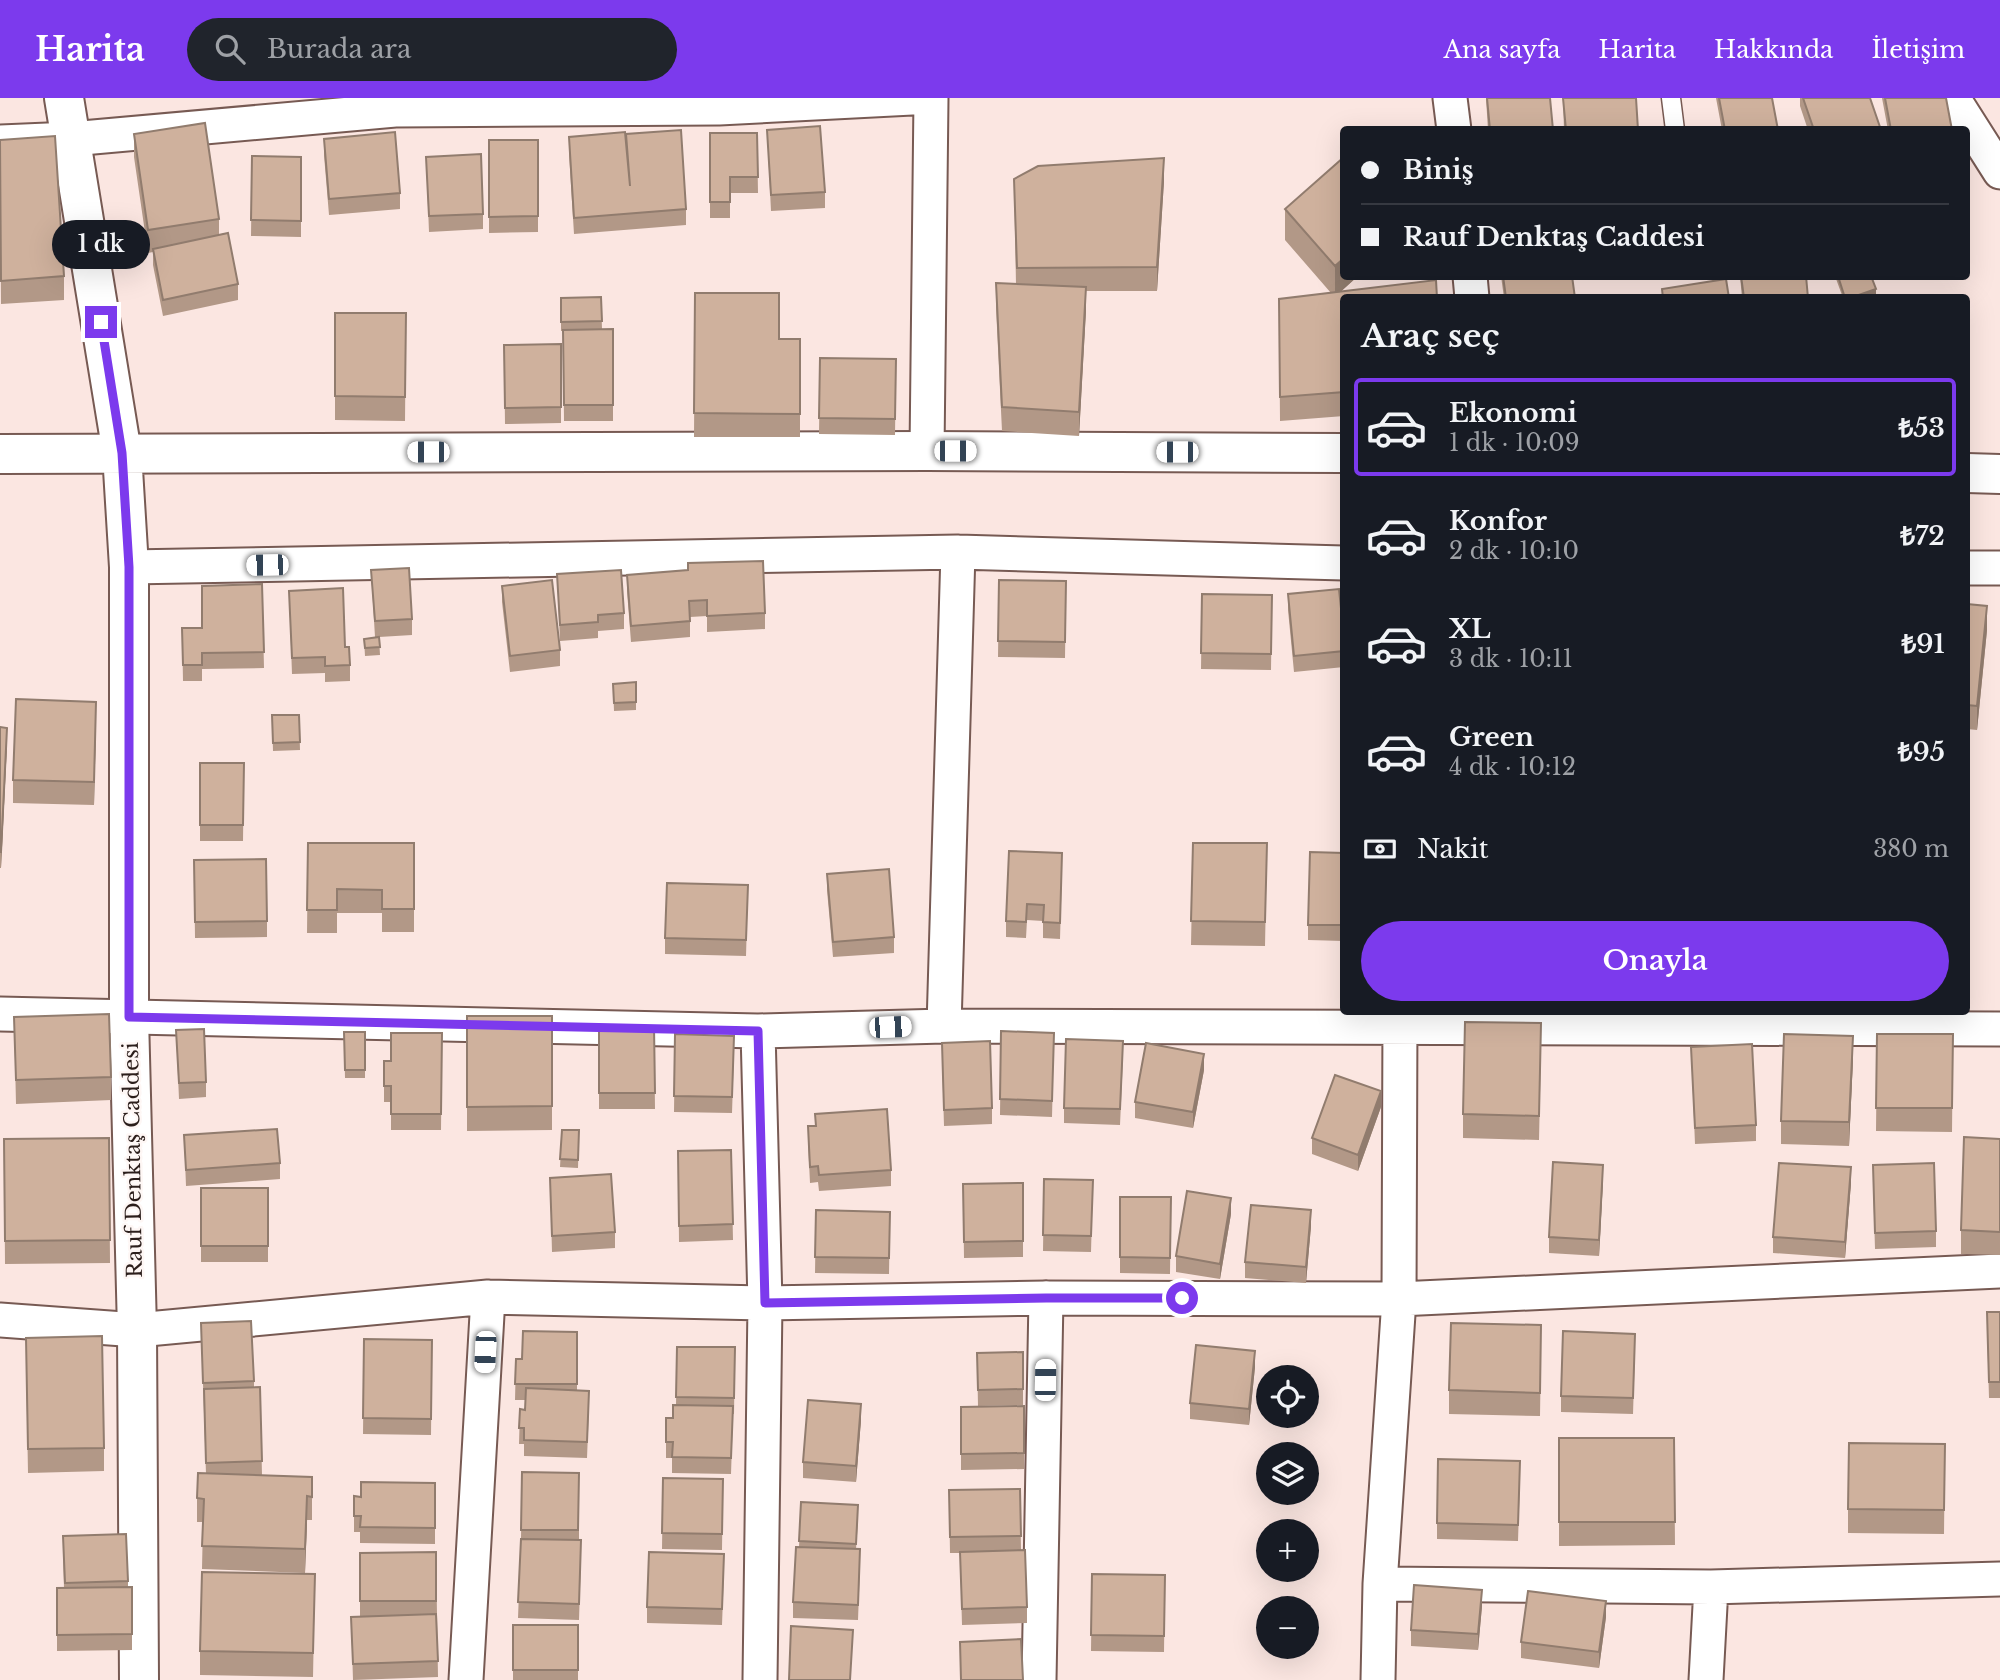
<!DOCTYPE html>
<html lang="tr">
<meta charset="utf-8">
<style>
body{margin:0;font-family:"Libre Baskerville",serif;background:#20242c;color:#f1f3f6;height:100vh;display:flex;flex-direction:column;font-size:26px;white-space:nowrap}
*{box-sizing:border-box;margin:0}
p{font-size:23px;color:#9ea1a6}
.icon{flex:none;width:38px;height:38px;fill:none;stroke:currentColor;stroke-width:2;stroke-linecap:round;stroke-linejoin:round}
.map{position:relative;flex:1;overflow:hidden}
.panel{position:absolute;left:1340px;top:196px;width:630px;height:721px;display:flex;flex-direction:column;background:#171b24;border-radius:7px;box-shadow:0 7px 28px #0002}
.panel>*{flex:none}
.top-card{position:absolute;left:1340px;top:28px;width:630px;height:154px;border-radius:7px;box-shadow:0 7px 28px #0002;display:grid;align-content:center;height:154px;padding:0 21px;background:#171b24}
.fabs{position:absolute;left:1256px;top:1267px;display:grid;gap:14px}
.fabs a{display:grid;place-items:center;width:63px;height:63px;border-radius:50%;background:#171b24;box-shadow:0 7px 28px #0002;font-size:35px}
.end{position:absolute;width:32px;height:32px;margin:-16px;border:9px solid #7c3aed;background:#fff;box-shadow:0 0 0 4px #fff}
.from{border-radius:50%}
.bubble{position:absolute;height:49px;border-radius:24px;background:#171b24;box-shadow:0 7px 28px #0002;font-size:23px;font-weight:600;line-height:49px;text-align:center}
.car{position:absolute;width:21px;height:42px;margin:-21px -10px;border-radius:9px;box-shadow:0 0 5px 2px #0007;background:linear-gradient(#fff 24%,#345 0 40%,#fff 0 76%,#345 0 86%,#fff 0)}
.top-card b{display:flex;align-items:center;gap:24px;height:66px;font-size:26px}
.top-card b+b{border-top:2px solid #363941}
.top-card i{width:18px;height:18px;background:#f1f3f6}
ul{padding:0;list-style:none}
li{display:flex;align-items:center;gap:21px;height:98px;margin:0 14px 10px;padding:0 7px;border:4px solid transparent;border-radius:7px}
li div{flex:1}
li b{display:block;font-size:26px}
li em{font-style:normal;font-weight:600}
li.current{border-color:#7c3aed}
li>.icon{width:63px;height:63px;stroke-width:1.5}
h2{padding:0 21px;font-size:32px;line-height:84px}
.pay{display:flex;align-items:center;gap:18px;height:77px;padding:0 21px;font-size:26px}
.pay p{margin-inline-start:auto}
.action{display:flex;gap:14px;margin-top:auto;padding:14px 21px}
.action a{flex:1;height:80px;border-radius:42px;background:#7c3aed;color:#fff;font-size:28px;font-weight:600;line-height:80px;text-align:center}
header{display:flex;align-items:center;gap:42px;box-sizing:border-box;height:98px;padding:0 35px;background:#7c3aed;color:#fff}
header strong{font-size:33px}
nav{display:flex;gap:38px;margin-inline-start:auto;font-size:24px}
.search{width:490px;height:63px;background:#20242c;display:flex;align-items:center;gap:18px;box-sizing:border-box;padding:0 24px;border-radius:38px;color:#9ea1a6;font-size:26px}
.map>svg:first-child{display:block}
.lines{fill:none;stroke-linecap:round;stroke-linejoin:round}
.service-casing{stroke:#775a53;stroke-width:21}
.minor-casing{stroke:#775a53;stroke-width:37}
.tertiary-casing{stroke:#775a53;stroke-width:42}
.service{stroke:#fff;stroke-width:18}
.minor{stroke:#fff;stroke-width:33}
.tertiary{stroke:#fff;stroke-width:38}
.wall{fill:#b29887}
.shaded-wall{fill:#917c6e}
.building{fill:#cfb19d;stroke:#917c6e;stroke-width:2}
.route{stroke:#7c3aed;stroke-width:9}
.labels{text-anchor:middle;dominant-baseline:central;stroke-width:5;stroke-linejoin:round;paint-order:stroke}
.street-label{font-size:21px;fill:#2b1e1b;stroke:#fef7f5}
</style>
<header>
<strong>Harita</strong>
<div class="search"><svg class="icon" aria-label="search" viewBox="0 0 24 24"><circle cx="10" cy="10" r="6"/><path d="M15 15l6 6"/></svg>Burada ara</div>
<nav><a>Ana sayfa</a><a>Harita</a><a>Hakkında</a><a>İletişim</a></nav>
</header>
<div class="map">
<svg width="2000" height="1582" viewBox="0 0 2000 1582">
<rect width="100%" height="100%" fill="#fbe6e1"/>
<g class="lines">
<g class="service-casing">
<path id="service" d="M1671,0L1675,32"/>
</g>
<g class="minor-casing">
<path id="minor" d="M1450,0L1454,32
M1953,0L2000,74
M0,44L71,41L395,12L719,10L912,0
M1470,178L1472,200
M927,353L931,0
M129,469L958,454L1344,465
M1967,470H2000
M0,916L758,933L944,928L2000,931
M944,928L958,454
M758,933L765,1205L760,1582
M0,1222L137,1232L488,1199L765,1205L1046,1200L1399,1201L2000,1173
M1380,1486L1711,1489L2000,1481
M466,1582L488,1199
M1039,1582L1046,1200
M1378,1582L1380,1486L1399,1201L1400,914
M1706,1582L1711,1489"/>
</g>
<g class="tertiary-casing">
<path id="tertiary" d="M64,0L122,355L129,469V919L137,1232L139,1582
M0,356L927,353L1344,355
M1967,375L2000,376"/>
</g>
<use href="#service" class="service"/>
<use href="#minor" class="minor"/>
<use href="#tertiary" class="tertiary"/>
</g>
<path class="wall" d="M1486,0L1553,32H1488Z
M1563,0L1638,32H1564Z
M1716,0H1772L1778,32H1722Z
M1800,0H1870L1881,32H1808L1800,8Z
M1882,0H1946L1952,32H1888Z
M767,32L825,94V110L771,113Z
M710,35H757L758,95H730V120H710Z
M134,36L219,121V137L238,186V202L163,218L153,167V154L148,155L134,59Z
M626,36L686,111V127L574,136L569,55V39L626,51Z
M324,41L400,95V111L329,117L324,57Z
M0,42L64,178V202L1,206Z
M489,42H538V134L489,135Z
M252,58L301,59V139L251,138Z
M426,59L483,116V131L429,134Z
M1014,81L1164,83L1157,193H1086V212L1079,338L1002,333L996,209V185L1016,186Z
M1285,111L1344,178H1358L1340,194L1344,200V318L1280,323L1279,201L1331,195L1285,142Z
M1501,178H1572L1575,200H1504Z
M1740,178H1806L1808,200H1742Z
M1835,178H1871L1876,199L1843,200Z
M695,195L779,241H800V339H694Z
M601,199L602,231H613V323H564L563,233H561V200Z
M335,215H406L405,323L335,322Z
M561,246V325L505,326L504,247Z
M820,260L896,261L895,337L819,336Z
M371,472L412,521V537L379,539L380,557L365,558L364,541L375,539Z
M557,476L624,515V531L598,533V540L560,543Z
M627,477L765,515V531L707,534V518L690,519V539L631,544L627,493Z
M999,482L1066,483L1065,560L998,559Z
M262,486L264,570L202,571V583H183L182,530H202Z
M502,488L560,552V568L510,574L502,504Z
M289,493L345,549L350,567V583L325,584V575L292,576Z
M1202,496L1272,497L1271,572L1201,571Z
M1288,496L1344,540V569L1294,574L1288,512Z
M1967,506L1987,532L1977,632L1967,631Z
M636,584V612L614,613L613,586Z
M272,617H299L300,652L273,653Z
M96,627L94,707L13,705V682Z
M0,629L7,646L1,770H0Z
M200,665H244L243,743H200Z
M308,745H414V834H382V815H337V835H307Z
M1193,745H1267L1265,848L1191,847Z
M1344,755V843L1308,842V827Z
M194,762L267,823V839L195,840Z
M1062,771L1060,841L1043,840V823L1027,822L1026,840L1006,839V823Z
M827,776L894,839V855L833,859L827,792Z
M748,787L746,858L665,856V840Z
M467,918H552V1032L467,1033Z
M14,919L111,979V1002L16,1006Z
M599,928H654L655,1011H599Z
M176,932L206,984V999L179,1001Z
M1001,933L1054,935L1052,1019L1000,1017Z
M344,934H365V980H345Z
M442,935L441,1032H391V1004H384V963H391Z
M675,936L734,954L732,1015L674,1014Z
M1877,936H1953L1952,1034L1876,1033Z
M1541,949L1539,1042L1463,1040V1016Z
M1691,949L1756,1027V1043L1695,1046Z
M1123,959L1120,1027L1064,1025V1010Z
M942,961L992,1010V1026L944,1028Z
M1853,961L1849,1048L1781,1046V1023Z
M1204,972L1193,1030L1135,1020V1004Z
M1381,1009L1358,1073L1312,1056V1040Z
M815,1016L891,1072V1088L819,1093L818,1084L810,1085L808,1044V1028H815Z
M562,1032H579L578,1070L560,1069Z
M184,1037L280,1065V1081L186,1088Z
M109,1040L110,1165L5,1166L4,1041Z
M2000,1041V1157L1961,1156V1132Z
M731,1052L733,1142L679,1144L678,1053Z
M550,1080L615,1134V1150L552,1154Z
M1044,1081L1093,1082L1091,1154L1043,1153Z
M1603,1082L1599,1158L1549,1155V1139Z
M1873,1083L1936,1133V1149L1875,1151Z
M1023,1085V1159L964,1160L963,1086Z
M1851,1085L1845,1160L1773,1155V1139Z
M201,1090H268V1164H201Z
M1120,1099H1171L1170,1176L1120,1175Z
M816,1112L890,1114L889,1176L815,1175Z
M1231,1116L1220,1181L1176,1174V1158Z
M1311,1128L1306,1185L1245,1180V1164Z
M2000,1214V1300H1989L1987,1230Z
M201,1225L254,1283V1289H260L262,1377L312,1379V1422H307L305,1475L202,1471L203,1424H197V1400L206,1376Z
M577,1234V1292L589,1309L587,1360L524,1358V1346H519L520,1311L525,1312L526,1302H515L516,1261H522Z
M364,1241L432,1242L431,1337L363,1336Z
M677,1249H735L734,1316H733L731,1376L672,1375V1360H666V1320H673L676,1307Z
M1541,1250L1540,1318L1449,1316V1292Z
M1635,1252L1633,1316L1561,1314V1298Z
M1023,1254V1307L978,1308L977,1255Z
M26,1263L104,1350V1373L28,1375Z
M1255,1269L1249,1327L1190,1321V1305Z
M1024,1308V1371L961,1372V1309Z
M861,1322L856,1384L803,1380V1364Z
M1559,1340H1674L1675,1447L1559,1448Z
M1945,1346L1944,1436L1848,1435V1411Z
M522,1374L579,1375V1442L581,1458L579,1522L518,1520L521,1441Z
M1520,1379L1518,1443L1437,1441V1425Z
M663,1380L723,1381L722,1452L662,1451Z
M435,1385V1446L360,1445V1434H354V1398L361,1399Z
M1020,1391L1021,1452L1027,1509V1525L962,1527L960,1455H950L949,1392Z
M801,1404L858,1423L856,1451L860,1467L858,1522L793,1520V1504L799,1449Z
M63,1454L128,1483V1489H132V1552L57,1553V1490H64Z
M436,1454L438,1579L353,1582L351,1519H360V1455Z
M724,1472L722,1527L647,1525V1509Z
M315,1476L313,1579L200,1577V1553Z
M1092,1476L1165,1477L1164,1554L1091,1553Z
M1482,1508L1478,1552L1411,1548V1532Z
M1606,1519L1599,1570L1521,1560V1544Z
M513,1527H578V1582H513Z"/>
<path class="shaded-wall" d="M1164,60V83L1157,193V169Z
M1344,160V178H1358L1335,199V168Z
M1086,189V212L1079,338V314Z
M1876,191V199L1873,200H1850Z
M1987,508V532L1977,632V608Z
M96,604V627L94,707V684Z
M7,630V646L1,770V754Z
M1853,938V961L1849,1048V1024Z
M1204,956V972L1193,1030V1014Z
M1381,993V1009L1358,1073V1057Z
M1603,1067V1082L1599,1158V1142Z
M1851,1069V1085L1845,1160V1144Z
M1231,1100V1116L1220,1181V1166Z
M1311,1112V1128L1306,1185V1169Z
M1255,1253V1269L1249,1327V1311Z
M861,1306V1322L856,1384V1368Z
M307,1398V1422L305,1475V1451Z
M1482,1492V1508L1478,1552V1536Z
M1606,1503V1519L1599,1570V1554Z"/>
<path class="building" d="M1487,0H1550L1553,32H1490Z
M1563,0H1636L1638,32H1566Z
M1719,0H1772L1778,32H1725Z
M1803,0H1870L1881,32H1814Z
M1885,0H1946L1952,32H1891Z
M205,25L219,121L148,132L134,36Z
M820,28L825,94L771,97L767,32Z
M681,32L686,111L574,120L569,39L625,34L630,88L626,36Z
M395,34L400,95L329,101L324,41Z
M710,35H757L758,79H730V104H710Z
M55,38L64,178L1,183L0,42Z
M489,42H538V118L489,119Z
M481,56L483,116L429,118L426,59Z
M252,58L301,59V123L251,122Z
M1344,59V160L1335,168L1285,111Z
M1164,60L1157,169L1017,170L1014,81L1038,68Z
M228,135L238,186L163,202L153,151Z
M1503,178H1572L1575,200H1506Z
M1741,178H1806L1808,200H1744Z
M1838,178H1871L1876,191L1850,200H1845Z
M1726,181L1729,200H1663L1662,191Z
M1436,182L1437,200H1344V294L1280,299L1279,201Z
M996,185L1086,189L1079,314L1002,309Z
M695,195H779V241H800V316L694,315Z
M601,199L602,223L561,224V200Z
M335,215H406L405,299L335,298Z
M613,231V307H564L563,232Z
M561,246V309L505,310L504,247Z
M820,260L896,261L895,321L819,320Z
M763,463L765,515L707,518V502L689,503L690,523L631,528L627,477L688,472V465Z
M409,470L412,521L375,523L371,472Z
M621,472L624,515L598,517V524L560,527L557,476Z
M552,482L560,552L510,558L502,488Z
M999,482L1066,483L1065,544L998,543Z
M262,486L264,554L202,555V567H183L182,530H202V488Z
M343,490L345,549H349L350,567L325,568V559L292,560L289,493Z
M1339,491L1344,540V553L1294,558L1288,496Z
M1202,496L1272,497L1271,556L1201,555Z
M1967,506L1987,508L1977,608L1967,607Z
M379,539L380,549L365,550L364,541Z
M636,584V604L614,605L613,586Z
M16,601L96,604L94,684L13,682Z
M272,617H299L300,644L273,645Z
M0,629L7,630L1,754H0Z
M200,665H244L243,727H200Z
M308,745H414V811H382V792L337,791V812H307Z
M1193,745H1267L1265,824L1191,823Z
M1009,753L1062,755L1060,825L1043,824L1044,807L1027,806L1026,824L1006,823Z
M1310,754L1344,755V827H1308Z
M266,761L267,823L195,824L194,762Z
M889,771L894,839L833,844L827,776Z
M667,785L748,787L746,842L665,840Z
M109,916L111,979L16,982L14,919Z
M467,918H552V1008L467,1009Z
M1465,924L1541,925L1539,1018L1463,1016Z
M599,928H654L655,995H599Z
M204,931L206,984L179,985L176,932Z
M1001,933L1054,935L1052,1003L1000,1001Z
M344,934H365V972H345Z
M391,935H442L441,1016H391V988H384V963H391Z
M675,936L734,938L732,999L674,998Z
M1784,936L1853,938L1849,1024L1781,1023Z
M1877,936H1953L1952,1010H1876Z
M1066,941L1123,943L1120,1011L1064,1010Z
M990,943L992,1010L944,1012L942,945Z
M1146,945L1204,956L1193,1014L1135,1004Z
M1752,946L1756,1027L1695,1030L1691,949Z
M1335,977L1381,993L1358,1057L1312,1040Z
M887,1011L891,1072L819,1077L818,1068L810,1069L808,1028H816L815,1016Z
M277,1031L280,1065L186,1072L184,1037Z
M562,1032H579L578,1062L560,1061Z
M1964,1039L2000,1041V1134L1961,1132Z
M109,1040L110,1142L5,1143L4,1041Z
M731,1052L733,1126L679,1128L678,1053Z
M1553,1064L1603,1067L1599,1142L1549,1139Z
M1779,1065L1851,1069L1845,1144L1773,1139Z
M1934,1065L1936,1133L1875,1135L1873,1067Z
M611,1076L615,1134L552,1138L550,1080Z
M1044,1081L1093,1082L1091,1138L1043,1137Z
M1023,1085V1143L964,1144L963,1086Z
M201,1090H268V1148H201Z
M1187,1093L1231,1100L1220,1166L1176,1158Z
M1120,1099H1171L1170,1160L1120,1159Z
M1251,1107L1311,1112L1306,1169L1245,1164Z
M816,1112L890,1114L889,1160L815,1159Z
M1987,1214H2000V1284H1989Z
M251,1223L254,1283L203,1285L201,1225Z
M1451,1225L1541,1227L1540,1295L1449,1292Z
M523,1233L577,1234V1286H515L516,1261H522Z
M1563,1233L1635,1236L1633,1300L1561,1298Z
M102,1238L104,1350L28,1351L26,1240Z
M364,1241L432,1242L431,1321L363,1320Z
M1196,1247L1255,1253L1249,1311L1190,1305Z
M677,1249H735L734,1300L676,1299Z
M1023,1254V1291L978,1292L977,1255Z
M260,1289L262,1363L206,1365L204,1291Z
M526,1290L589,1293L587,1344L524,1342V1330H519L520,1311L525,1312Z
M808,1302L861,1306L856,1368L803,1364Z
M673,1307L733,1308L731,1360L672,1359L673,1344H666V1320H673Z
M1024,1308V1355L961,1356V1309Z
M1559,1340H1674L1675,1424H1559Z
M1849,1345L1945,1346L1944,1412L1848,1411Z
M1438,1361L1520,1363L1518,1427L1437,1425Z
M522,1374L579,1375L578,1432H521Z
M198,1375L312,1379V1399L307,1398L305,1451L202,1448L204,1401L197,1400Z
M663,1380L723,1381L722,1436L662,1435Z
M361,1384L435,1385V1430L360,1429L361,1418H354V1398L361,1399Z
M1020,1391L1021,1438L950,1439L949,1392Z
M801,1404L858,1407L856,1446L799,1443Z
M126,1436L128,1483L65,1485L63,1438Z
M521,1441L581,1442L579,1506L518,1504Z
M796,1449L860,1451L858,1507L793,1504Z
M1025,1452L1027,1509L962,1511L960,1454Z
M436,1454V1503H360V1455Z
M649,1454L724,1456L722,1511L647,1509Z
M202,1474L315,1476L313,1555L200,1553Z
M1092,1476L1165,1477L1164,1538L1091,1537Z
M1414,1487L1482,1492L1478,1536L1411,1532Z
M132,1489V1536L57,1537V1490Z
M1528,1493L1606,1503L1599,1554L1521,1544Z
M436,1516L438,1563L353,1566L351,1519Z
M513,1527H578V1572H513Z
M791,1528L853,1532L850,1582H789Z
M1021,1541L1023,1582H961L960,1544Z"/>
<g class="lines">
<path class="route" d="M101,224L122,355L129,469V919L758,933L765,1205L1046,1200H1182"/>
</g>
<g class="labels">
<g class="street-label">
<text transform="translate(133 1062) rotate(-91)">Rauf Denktaş Caddesi</text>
</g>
</g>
</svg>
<div class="fabs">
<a><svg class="icon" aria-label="locate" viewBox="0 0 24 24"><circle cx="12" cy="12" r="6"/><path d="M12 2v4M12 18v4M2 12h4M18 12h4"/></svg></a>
<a><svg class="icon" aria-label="layers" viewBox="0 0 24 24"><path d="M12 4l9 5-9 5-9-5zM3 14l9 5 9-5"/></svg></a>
<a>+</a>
<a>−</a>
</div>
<i class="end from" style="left:1182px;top:1200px"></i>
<i class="end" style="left:101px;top:224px"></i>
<div class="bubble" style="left:52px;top:122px;width:98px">1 dk</div>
<i class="car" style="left:955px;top:353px;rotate:90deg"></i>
<i class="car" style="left:428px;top:354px;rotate:270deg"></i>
<i class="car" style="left:1177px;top:354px;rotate:270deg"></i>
<i class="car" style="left:267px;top:467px;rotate:269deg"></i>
<i class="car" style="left:890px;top:929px;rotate:88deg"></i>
<i class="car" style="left:485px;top:1254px;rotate:183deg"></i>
<i class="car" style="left:1045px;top:1282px;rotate:1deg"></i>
<div class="top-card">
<b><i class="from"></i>Biniş</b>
<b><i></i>Rauf Denktaş Caddesi</b>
</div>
<section class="panel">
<h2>Araç seç</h2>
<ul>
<li class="current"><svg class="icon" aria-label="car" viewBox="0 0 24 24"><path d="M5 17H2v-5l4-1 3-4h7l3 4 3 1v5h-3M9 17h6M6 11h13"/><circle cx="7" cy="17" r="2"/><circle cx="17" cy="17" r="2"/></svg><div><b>Ekonomi</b><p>1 dk · 10:09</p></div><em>₺53</em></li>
<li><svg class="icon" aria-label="car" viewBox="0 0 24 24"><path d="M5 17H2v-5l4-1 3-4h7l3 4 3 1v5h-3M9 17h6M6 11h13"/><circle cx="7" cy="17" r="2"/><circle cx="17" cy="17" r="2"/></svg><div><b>Konfor</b><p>2 dk · 10:10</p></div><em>₺72</em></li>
<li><svg class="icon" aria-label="car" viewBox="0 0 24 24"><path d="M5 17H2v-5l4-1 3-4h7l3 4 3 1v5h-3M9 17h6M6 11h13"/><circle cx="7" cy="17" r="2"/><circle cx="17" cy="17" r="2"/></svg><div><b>XL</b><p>3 dk · 10:11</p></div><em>₺91</em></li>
<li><svg class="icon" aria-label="car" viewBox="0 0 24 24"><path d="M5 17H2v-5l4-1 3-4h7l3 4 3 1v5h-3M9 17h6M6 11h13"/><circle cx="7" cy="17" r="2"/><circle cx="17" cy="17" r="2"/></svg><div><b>Green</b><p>4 dk · 10:12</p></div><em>₺95</em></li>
</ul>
<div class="pay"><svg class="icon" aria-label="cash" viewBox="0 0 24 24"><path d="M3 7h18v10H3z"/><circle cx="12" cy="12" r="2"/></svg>Nakit<p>380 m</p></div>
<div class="action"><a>Onayla</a></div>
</section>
</div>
